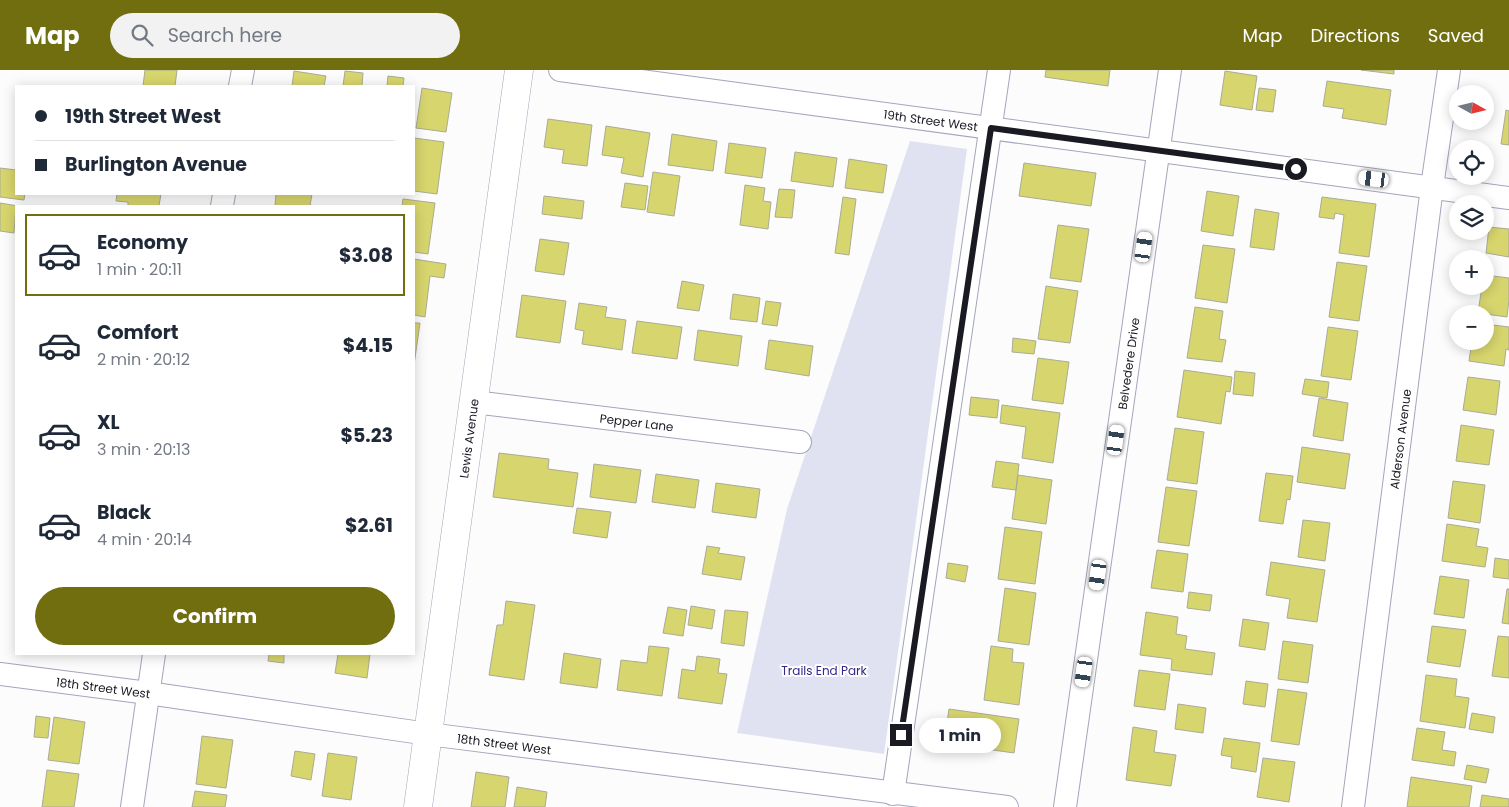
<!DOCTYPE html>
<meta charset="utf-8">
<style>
body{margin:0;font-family:Poppins,sans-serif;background:#f2f2f3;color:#1f2937;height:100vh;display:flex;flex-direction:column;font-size:19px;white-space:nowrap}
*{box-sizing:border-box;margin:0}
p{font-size:16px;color:#747a83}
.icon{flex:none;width:28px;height:28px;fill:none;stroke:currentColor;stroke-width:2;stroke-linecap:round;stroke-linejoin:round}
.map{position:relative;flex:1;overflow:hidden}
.drawer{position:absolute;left:15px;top:135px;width:400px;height:450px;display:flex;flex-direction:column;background:#fff;border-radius:0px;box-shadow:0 2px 12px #0003}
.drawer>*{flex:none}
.top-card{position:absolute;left:15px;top:15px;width:400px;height:110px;border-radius:0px;box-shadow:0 2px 12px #0003;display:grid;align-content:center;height:110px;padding:0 20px;background:#fff}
.needle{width:32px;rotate:98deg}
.controls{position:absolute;left:1449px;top:15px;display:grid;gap:10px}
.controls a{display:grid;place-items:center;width:45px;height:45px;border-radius:50%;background:#fff;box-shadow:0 2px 12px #0003;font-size:25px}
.end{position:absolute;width:22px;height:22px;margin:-11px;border:6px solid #191a22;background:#fff;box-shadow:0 0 0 2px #fff}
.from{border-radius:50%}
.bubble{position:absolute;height:35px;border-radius:18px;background:#fff;box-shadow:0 2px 12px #0003;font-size:16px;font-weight:700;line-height:35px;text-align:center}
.car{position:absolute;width:15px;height:30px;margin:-15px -8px;border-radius:6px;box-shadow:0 0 4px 1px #0007;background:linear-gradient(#fff 24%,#345 0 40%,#fff 0 76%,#345 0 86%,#fff 0)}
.top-card b{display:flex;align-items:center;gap:18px;height:48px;font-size:19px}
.top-card b+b{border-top:1px solid #e0e1e3}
.top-card i{width:12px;height:12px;background:#1f2937}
ul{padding:9px 0 0;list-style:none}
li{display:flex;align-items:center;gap:15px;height:82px;margin:0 10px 8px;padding:0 10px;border:2px solid transparent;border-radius:0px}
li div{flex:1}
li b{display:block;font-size:19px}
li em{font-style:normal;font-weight:700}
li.active{border-color:#716e0f}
li>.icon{width:45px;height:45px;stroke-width:1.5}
.button{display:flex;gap:10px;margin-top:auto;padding:10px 20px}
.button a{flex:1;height:58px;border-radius:30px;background:#716e0f;color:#fff;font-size:20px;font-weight:700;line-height:58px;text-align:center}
header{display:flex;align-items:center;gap:30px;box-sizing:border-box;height:70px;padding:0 25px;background:#716e0f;color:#fff}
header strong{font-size:24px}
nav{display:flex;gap:28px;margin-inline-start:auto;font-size:18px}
.search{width:350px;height:45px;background:#f2f2f3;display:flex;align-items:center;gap:12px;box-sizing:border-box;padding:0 18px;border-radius:28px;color:#747a83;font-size:19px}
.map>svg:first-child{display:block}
.green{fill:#e0e2f2}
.building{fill:#d7d56d;stroke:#aaab95}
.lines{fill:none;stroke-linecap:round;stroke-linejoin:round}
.street-casing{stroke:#a3a5ba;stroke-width:24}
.secondary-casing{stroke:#a3a5ba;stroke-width:29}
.street{stroke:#fff;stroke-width:22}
.secondary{stroke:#fff;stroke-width:28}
.route{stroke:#191a22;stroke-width:6}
.labels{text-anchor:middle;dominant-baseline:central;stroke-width:4;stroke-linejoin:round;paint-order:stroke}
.street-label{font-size:12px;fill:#191a22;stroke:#fff}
.park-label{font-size:12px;fill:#34268a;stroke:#fff}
</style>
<header>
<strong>Map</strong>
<div class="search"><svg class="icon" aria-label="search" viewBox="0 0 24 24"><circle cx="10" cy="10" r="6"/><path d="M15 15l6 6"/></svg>Search here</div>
<nav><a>Map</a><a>Directions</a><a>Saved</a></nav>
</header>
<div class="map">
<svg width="1509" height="737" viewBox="0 0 1509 737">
<rect width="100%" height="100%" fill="#fcfcfc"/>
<path class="green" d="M910,71L967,79L884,684L737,663L787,439Z"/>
<path class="building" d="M145,0H177L175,16H143Z
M1046,0H1110L1108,16L1045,7Z
M1361,0H1394V4Z
M294,1L326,6L324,16H292Z
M345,1L363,3L362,16H343Z
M1225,1L1257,6L1252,40L1220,35Z
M388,6L404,8L403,16H387Z
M1327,11L1391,20L1386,55L1342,48L1344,39L1323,36Z
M422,18L452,23L446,62L416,58Z
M1259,18L1276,20L1273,42L1256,40Z
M1506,40L1509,41V75L1501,74Z
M548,49L592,55L587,96L562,93L564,80L544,77Z
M606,56L650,63L643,107L621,103L624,88L602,85Z
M672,64L717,71L713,101L668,95Z
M414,68L444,72L437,124L414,121Z
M729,73L766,78L762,108L725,103Z
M795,82L837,88L833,117L791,111Z
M849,89L887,95L883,123L845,118Z
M1024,93L1096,103L1091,136L1019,126Z
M0,98L16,100V124H25L24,130L0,127Z
M653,102L680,106L674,146L647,142Z
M625,113L648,116L645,140L621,137Z
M745,115L765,118L763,131L771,132L768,159L740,155Z
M779,119L795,120L792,148L775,147Z
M1207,121L1239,126L1233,166L1201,161Z
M117,124H161L159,136H128V132L116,131Z
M276,124H312L310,136H275Z
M544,126L584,131L582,149L542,144Z
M843,127L856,129L849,185L835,183Z
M1322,127L1376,134L1369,187L1339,183L1344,145L1335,143L1334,149L1319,147Z
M403,129L435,133L428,184L414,182V136H402Z
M0,133L18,136H16L14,163L0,161Z
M1255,139L1279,143L1274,180L1250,177Z
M1058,155L1089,159L1081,212L1050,208Z
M1489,157L1509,159V187L1486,183Z
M540,169L569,173L564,205L535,201Z
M1203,175L1235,179L1227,233L1195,228Z
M414,189L446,194L444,208L430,206L425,247L414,245Z
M1337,192L1367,196L1359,251L1329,247Z
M1485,205L1509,208V230L1507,247L1478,243L1482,216H1485Z
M682,211L704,215L699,241L677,238Z
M1046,216L1078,221L1070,273L1038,269Z
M733,224L760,228L757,252L730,249Z
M522,225L566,231L560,273L516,267Z
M766,231L781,233L777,256L762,254Z
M579,233L607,237L605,247L626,250L622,280L582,274L584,261L575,259Z
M1195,237L1223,241L1219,269L1226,270L1222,292L1187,288Z
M637,251L682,257L677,289L632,283Z
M414,253H420L414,295Z
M1485,254L1509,257V280L1506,279L1504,296L1469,291L1472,271H1485Z
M1328,257L1358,261L1351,310L1321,306Z
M698,260L742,266L738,296L694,290Z
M1013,268L1036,271L1034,284L1012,282Z
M769,270L813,276L809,306L765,299Z
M1038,288L1069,292L1063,334L1032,330Z
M1184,300L1232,307L1230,322L1226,321L1221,354L1177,347Z
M1235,301L1255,303L1253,326L1233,324Z
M1468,307L1500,311L1496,345L1463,340Z
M1305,309L1329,312L1327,328L1302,324Z
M971,327L999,330L997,348L969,345Z
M1319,328L1348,333L1343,371L1313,366Z
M1002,335L1060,343L1053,393L1022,388L1026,357L1000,353Z
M1461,355L1494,360L1489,395L1456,391Z
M1175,358L1204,362L1197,414L1167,410Z
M1302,377L1350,384L1345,419L1297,412Z
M499,383L549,389L548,399L578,403L573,437L493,427Z
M996,391L1019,394L1016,420L992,417Z
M594,394L641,400L636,433L590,427Z
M1266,403L1293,406L1290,430L1287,429L1283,454L1259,451Z
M656,404L699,410L695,438L652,432Z
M1018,405L1052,410L1046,454L1012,449Z
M1453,411L1485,415L1480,453L1448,448Z
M716,413L760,419L756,448L712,442Z
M1166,417L1197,421L1189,476L1158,472Z
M577,438L611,442L607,468L573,463Z
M1303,450L1330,453L1325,491L1298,487Z
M1447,454L1479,459L1476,476L1488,478L1485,497L1442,491Z
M1005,457L1042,462L1035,514L998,509Z
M707,476L720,478L718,483L745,487L741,510L702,504Z
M1157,480L1188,484L1183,522L1151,518Z
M1495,488L1509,490V509L1493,507Z
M1271,492L1325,500L1317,552L1287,548L1290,529L1266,525Z
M948,493L968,496L965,512L946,508Z
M1440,506L1469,510L1464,548L1434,544Z
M1005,518L1036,523L1029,575L998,571Z
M1507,519H1509V554L1502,553Z
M1189,522L1212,525L1210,541L1187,538Z
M506,531L535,535L524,610L489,605L497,555H503Z
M691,536L715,540L712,559L688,555Z
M668,537L687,540L683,566L663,563Z
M725,540L748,542L744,576L721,573Z
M1146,542L1178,547L1176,564L1187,566L1185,579L1215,583L1212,605L1171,600L1172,589L1140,585Z
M1243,549L1269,553L1265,580L1239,576Z
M1432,556L1466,560L1460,597L1427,592Z
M1498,566L1509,567V608L1492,606Z
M1283,571L1313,575L1308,613L1278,609Z
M649,576L669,578L662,626L617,620L621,590L647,593Z
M991,576L1013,579L1012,592L1024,593L1019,635L984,630Z
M564,583L601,589L597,618L560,613Z
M269,584H284V593L268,591Z
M338,584H370L367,608L335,603Z
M697,586L720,589L718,603L727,604L722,634L678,628L682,599L695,601Z
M1139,600L1170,604L1165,640L1134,636Z
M1426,605L1457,609L1455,626L1469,628L1465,658L1420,651Z
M1246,611L1268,614L1265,637L1243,634Z
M1278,619L1307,623L1299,675L1271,671Z
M1178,634L1206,638L1203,663L1175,659Z
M949,639L1019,649L1014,683L944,673Z
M1472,643L1495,647L1493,663L1469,659Z
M36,646L50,648L48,668L34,667Z
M54,647L85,652L79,694L48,690Z
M1133,657L1157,661L1154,682L1176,685L1171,716L1126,710Z
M1417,658L1445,662L1442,680L1456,682L1454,696L1412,690Z
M202,666L233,670L226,718L196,714Z
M1224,668L1260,673L1256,702L1231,698L1232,687L1221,685Z
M295,681L315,684L311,710L291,706Z
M328,683L357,687L351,730L322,726Z
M1263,688L1295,692L1289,732L1257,727Z
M1467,695L1489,699L1486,713L1464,709Z
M47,700L79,704L74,737H42Z
M476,702L509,707L505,737H471Z
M1411,707L1472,716L1469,737H1407Z
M517,717L547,722L545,737H514Z
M195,721L227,725L225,737H192Z
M1482,725L1509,729V737H1480Z"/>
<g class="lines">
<g class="street-casing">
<g id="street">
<path id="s1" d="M560,0L1509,128"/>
<path d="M240,16L243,0"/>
<path d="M222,136L224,124"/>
<path id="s2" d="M474,332L800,372"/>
<path id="s3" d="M0,604L148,623L428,664L1007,737"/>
<path d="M893,724L999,0"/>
<path d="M132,737L154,584"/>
<path id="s4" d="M1065,737L1170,0"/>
<path id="s5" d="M1353,737L1432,117L1449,0"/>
</g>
</g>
<g class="secondary-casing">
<g id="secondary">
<path id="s6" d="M418,737L519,0"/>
</g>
</g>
<use href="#street" class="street"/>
<use href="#secondary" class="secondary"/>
</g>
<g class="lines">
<path class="route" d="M901,665L991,58L1296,99"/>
</g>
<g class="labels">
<g class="street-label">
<text stroke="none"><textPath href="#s1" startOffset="374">19th Street West</textPath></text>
<text stroke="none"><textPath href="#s4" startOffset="448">Belvedere Drive</textPath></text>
<text stroke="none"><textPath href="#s2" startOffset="164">Pepper Lane</textPath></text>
<text stroke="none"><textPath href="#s5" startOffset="371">Alderson Avenue</textPath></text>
<text stroke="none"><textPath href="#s6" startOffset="372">Lewis Avenue</textPath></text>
<text stroke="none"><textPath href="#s3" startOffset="104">18th Street West</textPath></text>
<text stroke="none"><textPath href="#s3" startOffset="509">18th Street West</textPath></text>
</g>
<g class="park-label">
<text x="824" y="600">Trails End Park</text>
</g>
</g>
</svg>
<div class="controls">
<a><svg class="needle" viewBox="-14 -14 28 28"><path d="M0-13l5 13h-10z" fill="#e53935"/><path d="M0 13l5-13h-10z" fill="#747a83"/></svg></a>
<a><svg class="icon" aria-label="locate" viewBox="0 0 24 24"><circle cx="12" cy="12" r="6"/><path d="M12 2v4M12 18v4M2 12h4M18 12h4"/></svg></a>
<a><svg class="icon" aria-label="layers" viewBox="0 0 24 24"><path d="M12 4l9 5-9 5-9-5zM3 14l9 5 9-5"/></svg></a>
<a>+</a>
<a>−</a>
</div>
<i class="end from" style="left:1296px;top:99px"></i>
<i class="end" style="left:901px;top:665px"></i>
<div class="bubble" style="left:919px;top:648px;width:82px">1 min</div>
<i class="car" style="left:1374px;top:109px;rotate:277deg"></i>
<i class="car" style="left:1144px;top:177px;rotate:8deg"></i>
<i class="car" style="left:1116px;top:370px;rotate:8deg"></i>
<i class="car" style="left:1098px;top:505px;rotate:188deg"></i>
<i class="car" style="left:1084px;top:602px;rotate:188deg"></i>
<div class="top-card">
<b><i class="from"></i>19th Street West</b>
<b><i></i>Burlington Avenue</b>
</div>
<section class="drawer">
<ul>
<li class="active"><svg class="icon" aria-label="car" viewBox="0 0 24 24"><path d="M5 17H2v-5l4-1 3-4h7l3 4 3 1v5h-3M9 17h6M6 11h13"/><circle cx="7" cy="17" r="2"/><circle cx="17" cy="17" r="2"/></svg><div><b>Economy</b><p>1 min · 20:11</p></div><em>$3.08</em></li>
<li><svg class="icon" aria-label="car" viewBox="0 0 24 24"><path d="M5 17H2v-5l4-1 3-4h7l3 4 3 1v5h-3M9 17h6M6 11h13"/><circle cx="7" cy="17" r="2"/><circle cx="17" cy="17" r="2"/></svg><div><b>Comfort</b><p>2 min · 20:12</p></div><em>$4.15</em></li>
<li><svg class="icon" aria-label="car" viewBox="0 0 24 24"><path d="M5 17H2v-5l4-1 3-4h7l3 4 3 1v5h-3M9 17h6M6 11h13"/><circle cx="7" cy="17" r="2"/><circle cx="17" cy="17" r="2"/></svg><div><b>XL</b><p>3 min · 20:13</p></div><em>$5.23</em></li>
<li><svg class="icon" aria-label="car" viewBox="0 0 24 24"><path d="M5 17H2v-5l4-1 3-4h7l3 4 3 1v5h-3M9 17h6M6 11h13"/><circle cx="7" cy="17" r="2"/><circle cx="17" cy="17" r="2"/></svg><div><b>Black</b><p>4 min · 20:14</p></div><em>$2.61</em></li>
</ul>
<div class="button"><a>Confirm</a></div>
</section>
</div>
